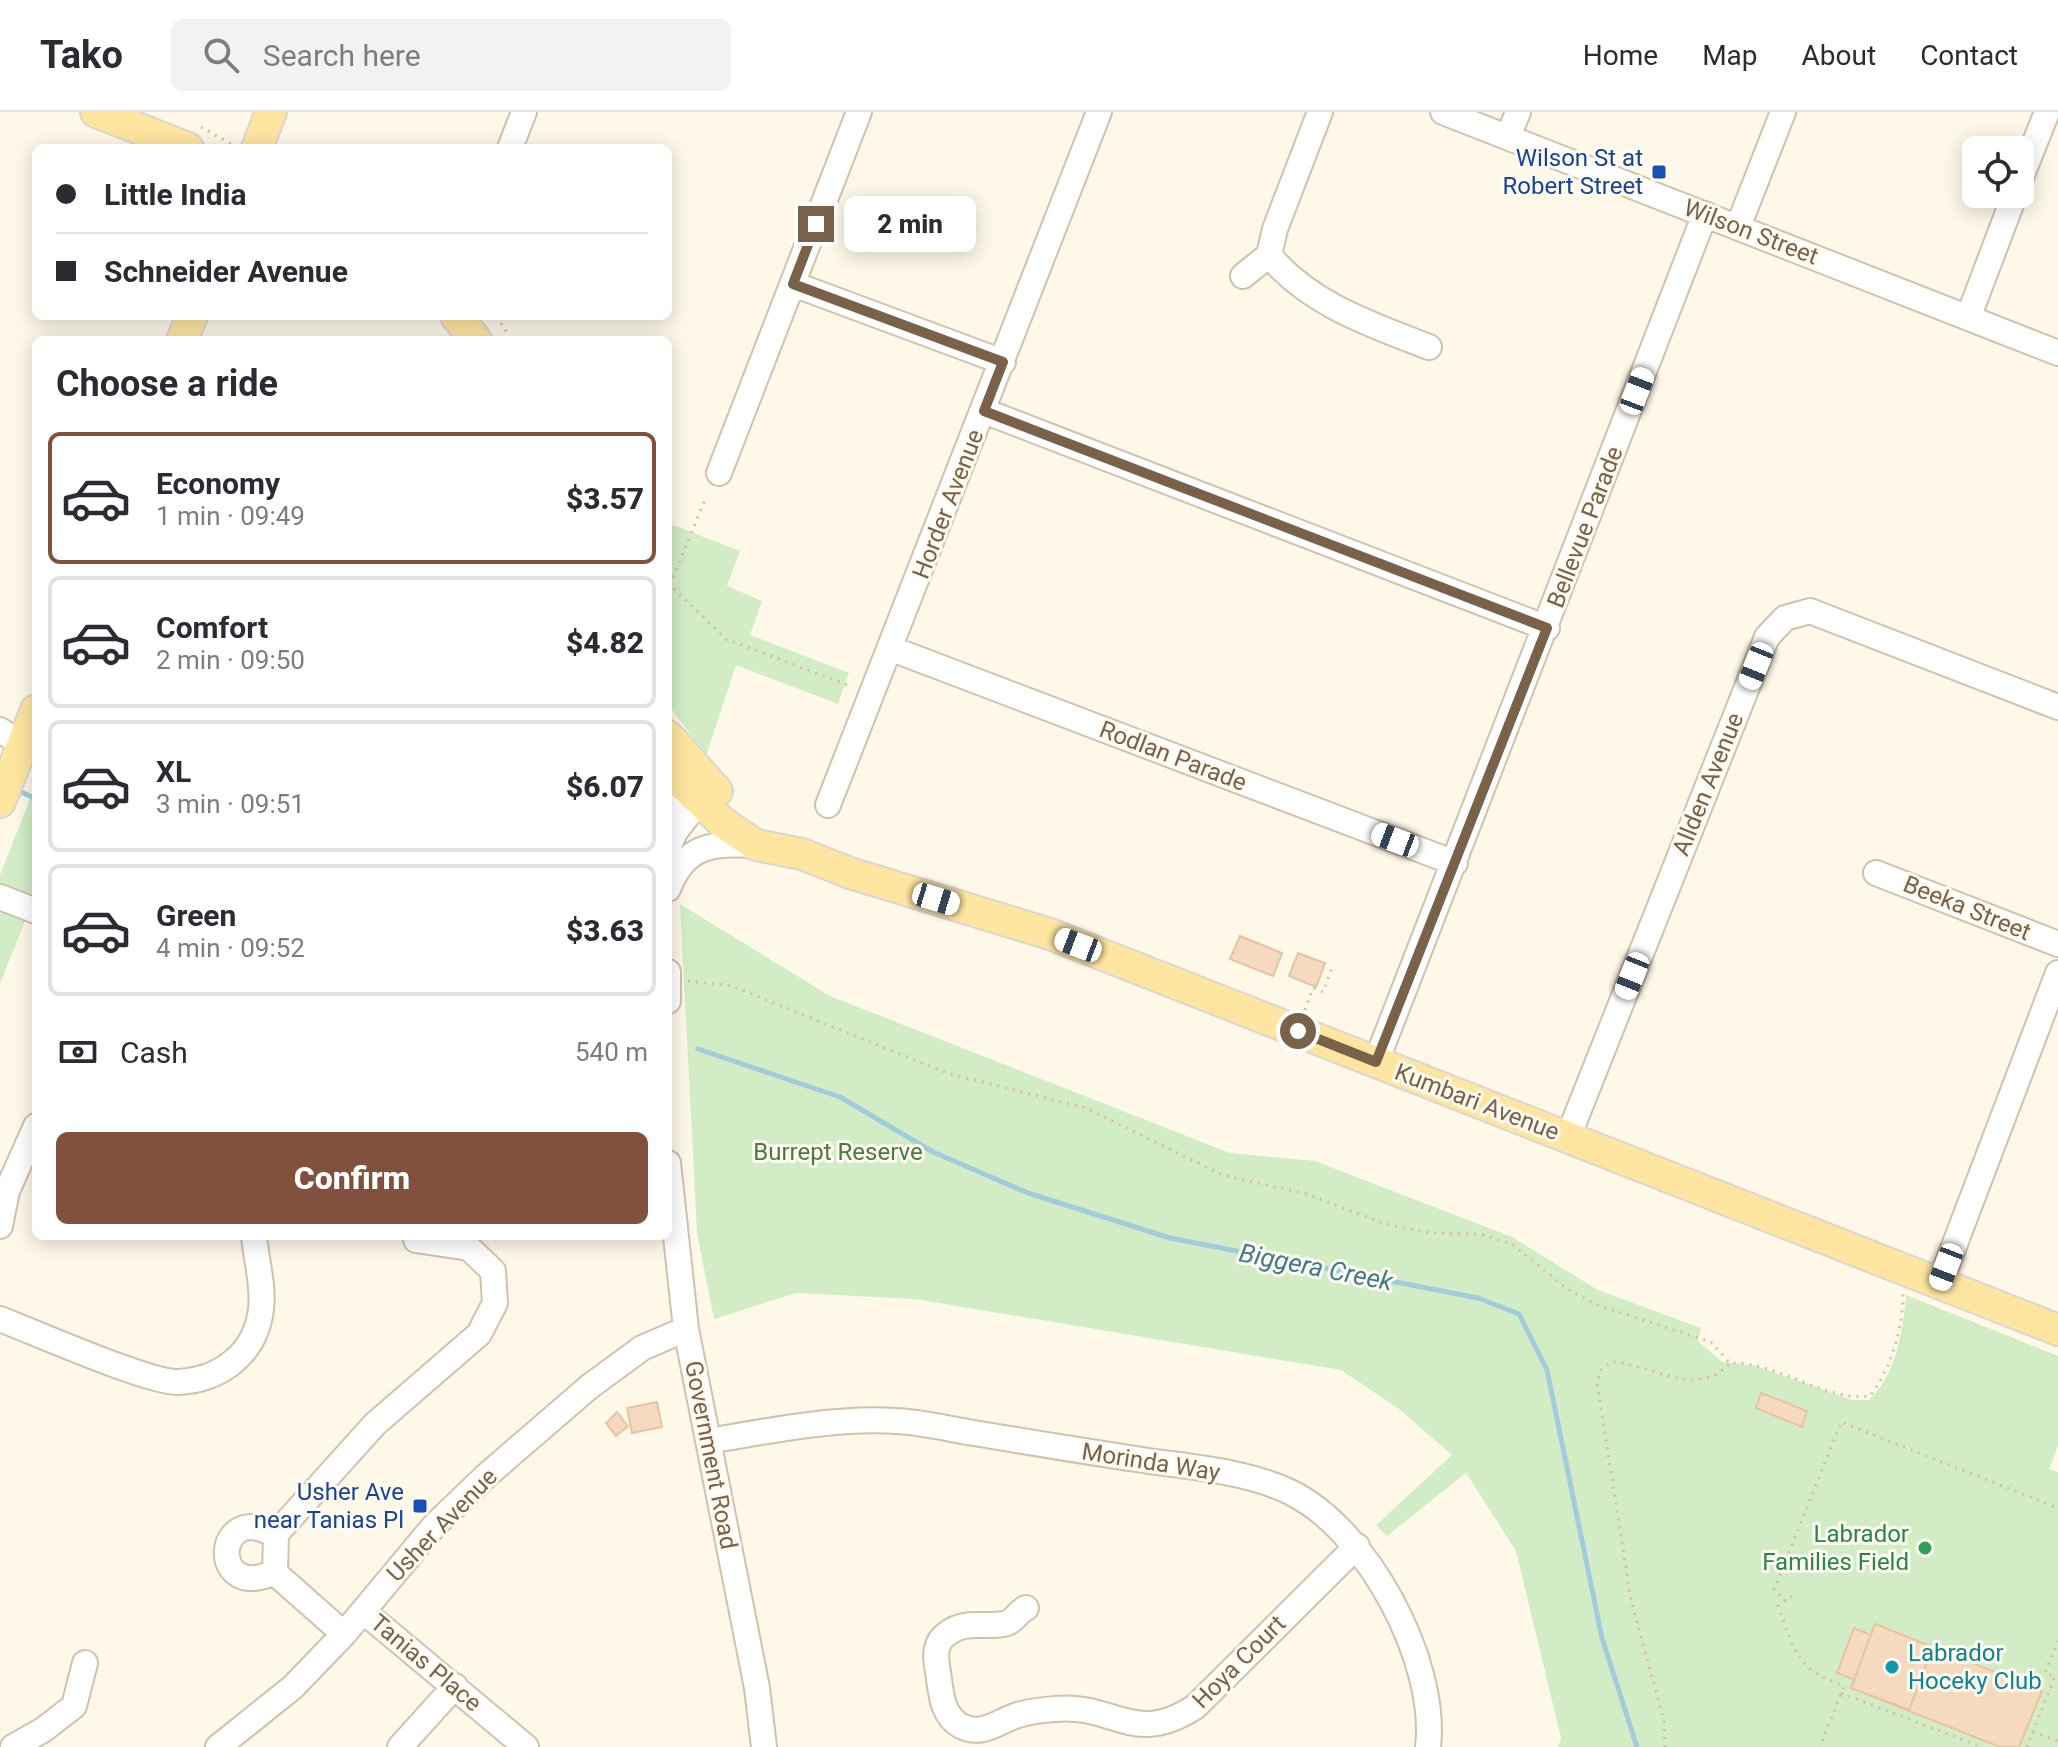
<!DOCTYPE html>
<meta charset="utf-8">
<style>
body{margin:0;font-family:Roboto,sans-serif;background:#f2f2f3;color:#2b2b33;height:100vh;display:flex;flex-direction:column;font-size:30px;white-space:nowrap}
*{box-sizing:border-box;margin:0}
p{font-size:26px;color:#7c7c81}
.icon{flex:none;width:44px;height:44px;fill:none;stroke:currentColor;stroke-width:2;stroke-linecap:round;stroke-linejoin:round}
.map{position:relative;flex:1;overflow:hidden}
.sheet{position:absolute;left:32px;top:224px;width:640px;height:904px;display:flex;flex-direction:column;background:#fff;border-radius:12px;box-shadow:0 4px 20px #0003}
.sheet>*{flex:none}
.guide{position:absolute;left:32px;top:32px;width:640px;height:176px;border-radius:12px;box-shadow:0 4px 20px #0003;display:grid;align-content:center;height:176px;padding:0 24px;background:#fff}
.controls{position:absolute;left:1962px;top:24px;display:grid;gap:16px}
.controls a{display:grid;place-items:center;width:72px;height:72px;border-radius:12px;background:#fff;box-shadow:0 4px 20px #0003;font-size:40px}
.end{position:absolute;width:36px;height:36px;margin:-18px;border:10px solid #7a614a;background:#fff;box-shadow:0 0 0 4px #fff}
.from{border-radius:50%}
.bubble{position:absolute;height:56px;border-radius:12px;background:#fff;box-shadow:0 4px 20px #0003;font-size:26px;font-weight:800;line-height:56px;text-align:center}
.car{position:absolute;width:24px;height:48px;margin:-24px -12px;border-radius:10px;box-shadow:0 0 6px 2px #0007;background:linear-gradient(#fff 24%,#345 0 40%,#fff 0 76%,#345 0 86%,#fff 0)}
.guide b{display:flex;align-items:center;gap:28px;height:76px;font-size:30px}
.guide b+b{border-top:2px solid #e1e1e2}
.guide i{width:20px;height:20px;background:#2b2b33}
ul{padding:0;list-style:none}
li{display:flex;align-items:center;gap:24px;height:132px;margin:0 16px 12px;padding:0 8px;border:4px solid #e1e1e2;border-radius:12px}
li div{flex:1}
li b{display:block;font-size:30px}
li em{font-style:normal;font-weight:800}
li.on{border-color:#82513d}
li>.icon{width:72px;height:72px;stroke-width:1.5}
h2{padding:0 24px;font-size:36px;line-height:96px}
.pay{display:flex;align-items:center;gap:20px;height:88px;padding:0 24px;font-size:30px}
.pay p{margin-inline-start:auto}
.button{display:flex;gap:16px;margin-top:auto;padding:16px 24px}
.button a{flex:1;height:92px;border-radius:12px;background:#82513d;color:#fff;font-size:32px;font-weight:800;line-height:92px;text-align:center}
header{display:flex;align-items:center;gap:48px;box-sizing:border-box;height:112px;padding:0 40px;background:#fff;border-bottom:2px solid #e1e1e2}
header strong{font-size:38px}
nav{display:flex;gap:44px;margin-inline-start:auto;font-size:28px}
.search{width:560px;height:72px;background:#f2f2f3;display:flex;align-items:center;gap:20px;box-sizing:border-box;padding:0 28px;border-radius:12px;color:#7c7c81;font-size:30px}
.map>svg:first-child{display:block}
.green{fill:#d2edc6}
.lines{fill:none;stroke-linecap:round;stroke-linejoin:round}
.stream{stroke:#a1ccdb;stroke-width:5}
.building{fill:#f5dabf;stroke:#e8c39f;stroke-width:2}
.minor-casing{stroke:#d1c1ad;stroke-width:28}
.major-casing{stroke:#dcd6d0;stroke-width:34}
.path{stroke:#dabea2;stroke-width:3;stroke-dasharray:2 6;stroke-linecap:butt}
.minor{stroke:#fff;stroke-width:24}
.major{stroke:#fee5a0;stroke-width:30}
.route{stroke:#7a614a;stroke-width:10}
.transit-dot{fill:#1a4fb4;stroke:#fffbf1;stroke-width:3}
.leisure-dot{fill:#2e9e5b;stroke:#fffbf1;stroke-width:3}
.culture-dot{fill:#0f9aa8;stroke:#fffbf1;stroke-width:3}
.labels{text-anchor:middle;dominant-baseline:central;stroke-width:6;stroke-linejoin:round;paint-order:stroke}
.transit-label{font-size:24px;fill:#164399;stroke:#fffbf1;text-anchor:end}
.street-label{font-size:24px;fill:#7a614a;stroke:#fffbf1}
.park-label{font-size:24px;fill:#4a7a3f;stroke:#fffbf1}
.leisure-label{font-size:24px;fill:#27864d;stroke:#fffbf1;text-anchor:end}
.culture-label{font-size:24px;fill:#0d838f;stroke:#fffbf1;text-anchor:start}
.water-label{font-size:26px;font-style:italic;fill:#427a8f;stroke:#fffbf1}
</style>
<header>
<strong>Tako</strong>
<div class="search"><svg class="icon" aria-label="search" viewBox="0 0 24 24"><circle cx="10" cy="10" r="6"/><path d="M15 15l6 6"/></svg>Search here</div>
<nav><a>Home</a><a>Map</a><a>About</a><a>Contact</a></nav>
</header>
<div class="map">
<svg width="2058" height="1635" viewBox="0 0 2058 1635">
<rect width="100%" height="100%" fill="#fef8e9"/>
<path class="green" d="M668,411L740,439L727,474L762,489L750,523L849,561L838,592L736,553L706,644L668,592Z
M36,672V781L0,872V763Z
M680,792L830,884L1230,1041L1315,1049L1512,1125L1598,1178L1701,1216L1698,1229L1722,1250L1756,1254L1852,1288H1869C1896,1263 1903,1219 1906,1183L2058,1244V1334L2049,1357L2058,1360V1635H1558L1561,1626L1516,1439L1466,1361L1387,1424L1376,1413L1452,1343L1399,1297L1341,1258L915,1187L796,1181L714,1207L697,1121Z"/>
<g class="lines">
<path class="stream" d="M19,679L36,687
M698,937L840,985L933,1040L1028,1081L1170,1126L1478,1186L1519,1202L1547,1258L1602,1526L1637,1635"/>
</g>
<path class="building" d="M1240,824L1282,841L1273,864L1230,847Z
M1298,841L1325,851L1316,875L1289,864Z
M1761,1281L1807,1299L1802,1315L1756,1296Z
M657,1290L662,1315L632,1321L627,1296Z
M617,1300L628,1314L616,1324L606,1311Z
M1875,1512L2042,1579L2019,1635H2000L1851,1576L1855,1568L1837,1561L1854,1516L1871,1523Z
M1875,1512L1933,1535L1909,1598L1851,1576Z"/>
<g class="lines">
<g class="minor-casing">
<path id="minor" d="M1443,0L2058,241
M1508,25L1518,0
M510,36L524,0
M2020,68L2047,0
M1738,115L1783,0
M1269,143C1309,192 1372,213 1429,235
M1243,164L1269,143L1275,117L1320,0
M793,172L1003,250
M1968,206L2015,82
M984,299L1547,516
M719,361L859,0
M892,537L1455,751
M0,618L22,632
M828,693L1099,0
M668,695L698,661
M668,736L675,720L709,676
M1876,761L2058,832
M668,777C685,732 713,731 756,733
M0,785L36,799
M668,860V889
M1376,950L1705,102
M1568,1025L1767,525L1785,506L1810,499L2058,595
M668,1051L686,1217L757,1576L764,1635
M0,1114L7,1079L36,1014
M1940,1171L2058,861
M0,1207C34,1220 149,1271 178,1270C221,1268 256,1241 261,1197C264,1174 256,1147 254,1124
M709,1329C766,1319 839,1305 896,1309C922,1310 949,1317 974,1321C1028,1330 1082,1339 1136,1347C1186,1355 1244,1358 1290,1380C1368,1418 1438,1550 1428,1635
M275,1461L276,1422L375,1312L479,1222L495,1191L493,1159L469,1136L416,1128
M275,1461C267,1463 257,1467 249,1466C218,1463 220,1416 251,1415C259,1415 268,1420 276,1422
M275,1461L344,1522
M1026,1496C1019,1499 1014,1509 1007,1511C987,1517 967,1507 948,1521C934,1530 935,1545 938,1560C941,1579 941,1603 961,1614C983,1625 998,1609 1018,1603C1030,1599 1043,1598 1055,1597C1114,1591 1133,1635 1195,1595L1357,1434
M363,1499L526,1635
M13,1635L43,1618L74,1594L85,1551
M218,1635L293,1575L344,1522L434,1414L487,1363L589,1275L642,1236L686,1217
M400,1635L455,1574"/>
</g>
<g class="major-casing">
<path id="major" d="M96,0L188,36
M257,36L271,0
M456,204L476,228
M182,228L192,204
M668,624L717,679
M668,658L722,710L756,733L802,742L850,761L1050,822L2058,1218
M0,690L36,598"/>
</g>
<path class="path" d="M201,15L233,33
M497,204L511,228
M668,471L726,527L850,574
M670,473L706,385
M688,869L732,874L947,961L1086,996L1222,1063L1307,1082L1385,1112L1431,1121L1480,1122L1512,1132L1567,1177L1597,1193L1711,1230L1730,1251C1779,1250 1825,1290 1870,1284C1891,1257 1903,1216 1903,1182
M1305,898L1313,876L1323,880L1332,856
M1792,1484L1778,1494C1796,1540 1794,1556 1844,1574L1820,1635
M1786,1489L1774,1478L1841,1310L2058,1396
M1841,1581L1982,1635
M2033,1620L2058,1629
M1665,1635L1664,1609L1631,1488L1597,1271L1601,1258L1611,1250C1653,1251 1696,1289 1730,1251
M2027,1635L2055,1564L2045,1561L2058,1529"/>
<use href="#minor" class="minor"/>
<use href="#major" class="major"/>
</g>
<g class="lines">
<path class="route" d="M816,112L793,172L1003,250L984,299L1547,516L1376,950L1298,919"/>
</g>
<g class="transit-dot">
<rect x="1651" y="52" width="16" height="16" rx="4"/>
<rect x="412" y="1386" width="16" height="16" rx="4"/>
</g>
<circle class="leisure-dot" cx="1925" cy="1436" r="8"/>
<circle class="culture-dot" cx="1892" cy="1555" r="8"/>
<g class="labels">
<g class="transit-label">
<text x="1643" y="46">Wilson St at<tspan x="1643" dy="28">Robert Street</tspan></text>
<text x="404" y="1380">Usher Ave<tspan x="404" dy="28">near Tanias Pl</tspan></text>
</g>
<g class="street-label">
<text transform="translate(1751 120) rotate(21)">Wilson Street</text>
<text transform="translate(948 392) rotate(-69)">Horder Avenue</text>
<text transform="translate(1585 415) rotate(-69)">Bellevue Parade</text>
<text transform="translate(1173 644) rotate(21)">Rodlan Parade</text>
<text transform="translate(1708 672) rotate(-68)">Allden Avenue</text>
<text transform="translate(1967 796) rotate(22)">Beeka Street</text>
<text transform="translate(1477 990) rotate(21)">Kumbari Avenue</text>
<text transform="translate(711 1343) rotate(79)">Government Road</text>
<text transform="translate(1151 1350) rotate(9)">Morinda Way</text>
<text transform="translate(442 1413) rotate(-46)">Usher Avenue</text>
<text transform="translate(1239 1550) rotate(-45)">Hoya Court</text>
<text transform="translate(426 1551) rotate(40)">Tanias Place</text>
</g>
<g class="park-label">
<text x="838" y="1040">Burrept Reserve</text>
</g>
<g class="leisure-label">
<text x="1909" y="1422">Labrador<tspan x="1909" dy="28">Families Field</tspan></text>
</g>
<g class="culture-label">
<text x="1908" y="1541">Labrador<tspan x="1908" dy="28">Hoceky Club</tspan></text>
</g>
<g class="water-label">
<text transform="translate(1316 1155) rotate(11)">Biggera Creek</text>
</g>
</g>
</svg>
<div class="controls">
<a><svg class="icon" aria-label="locate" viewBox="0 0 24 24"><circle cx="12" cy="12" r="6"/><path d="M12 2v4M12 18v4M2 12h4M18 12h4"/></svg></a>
</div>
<i class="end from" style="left:1298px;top:919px"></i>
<i class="end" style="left:816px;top:112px"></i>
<div class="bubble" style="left:844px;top:84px;width:132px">2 min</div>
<i class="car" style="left:1637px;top:279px;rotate:21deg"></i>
<i class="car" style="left:1756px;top:554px;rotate:202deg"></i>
<i class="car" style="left:1395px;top:728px;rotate:291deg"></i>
<i class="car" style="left:936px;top:787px;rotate:107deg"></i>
<i class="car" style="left:1078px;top:833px;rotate:291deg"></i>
<i class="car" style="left:1632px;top:864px;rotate:202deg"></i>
<i class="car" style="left:1946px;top:1155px;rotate:201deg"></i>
<div class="guide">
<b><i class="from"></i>Little India</b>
<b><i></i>Schneider Avenue</b>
</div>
<section class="sheet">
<h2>Choose a ride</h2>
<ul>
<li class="on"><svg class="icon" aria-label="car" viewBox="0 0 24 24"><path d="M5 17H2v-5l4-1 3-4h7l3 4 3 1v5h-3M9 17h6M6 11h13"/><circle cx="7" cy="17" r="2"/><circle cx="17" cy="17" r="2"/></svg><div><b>Economy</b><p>1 min · 09:49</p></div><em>$3.57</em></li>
<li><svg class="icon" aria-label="car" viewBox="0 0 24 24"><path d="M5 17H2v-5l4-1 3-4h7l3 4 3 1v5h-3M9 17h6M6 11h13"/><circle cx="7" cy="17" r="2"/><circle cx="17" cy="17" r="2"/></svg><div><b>Comfort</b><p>2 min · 09:50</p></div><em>$4.82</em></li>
<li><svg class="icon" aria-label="car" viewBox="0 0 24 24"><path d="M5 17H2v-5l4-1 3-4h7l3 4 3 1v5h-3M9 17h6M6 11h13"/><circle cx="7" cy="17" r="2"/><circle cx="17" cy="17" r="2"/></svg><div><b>XL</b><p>3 min · 09:51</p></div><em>$6.07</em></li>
<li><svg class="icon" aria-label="car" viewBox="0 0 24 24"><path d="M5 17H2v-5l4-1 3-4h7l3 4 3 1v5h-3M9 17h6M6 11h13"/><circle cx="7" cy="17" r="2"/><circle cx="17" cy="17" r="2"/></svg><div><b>Green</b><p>4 min · 09:52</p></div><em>$3.63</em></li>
</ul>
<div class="pay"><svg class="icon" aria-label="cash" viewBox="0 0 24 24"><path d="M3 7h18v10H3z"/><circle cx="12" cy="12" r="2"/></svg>Cash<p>540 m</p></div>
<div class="button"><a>Confirm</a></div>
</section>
</div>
